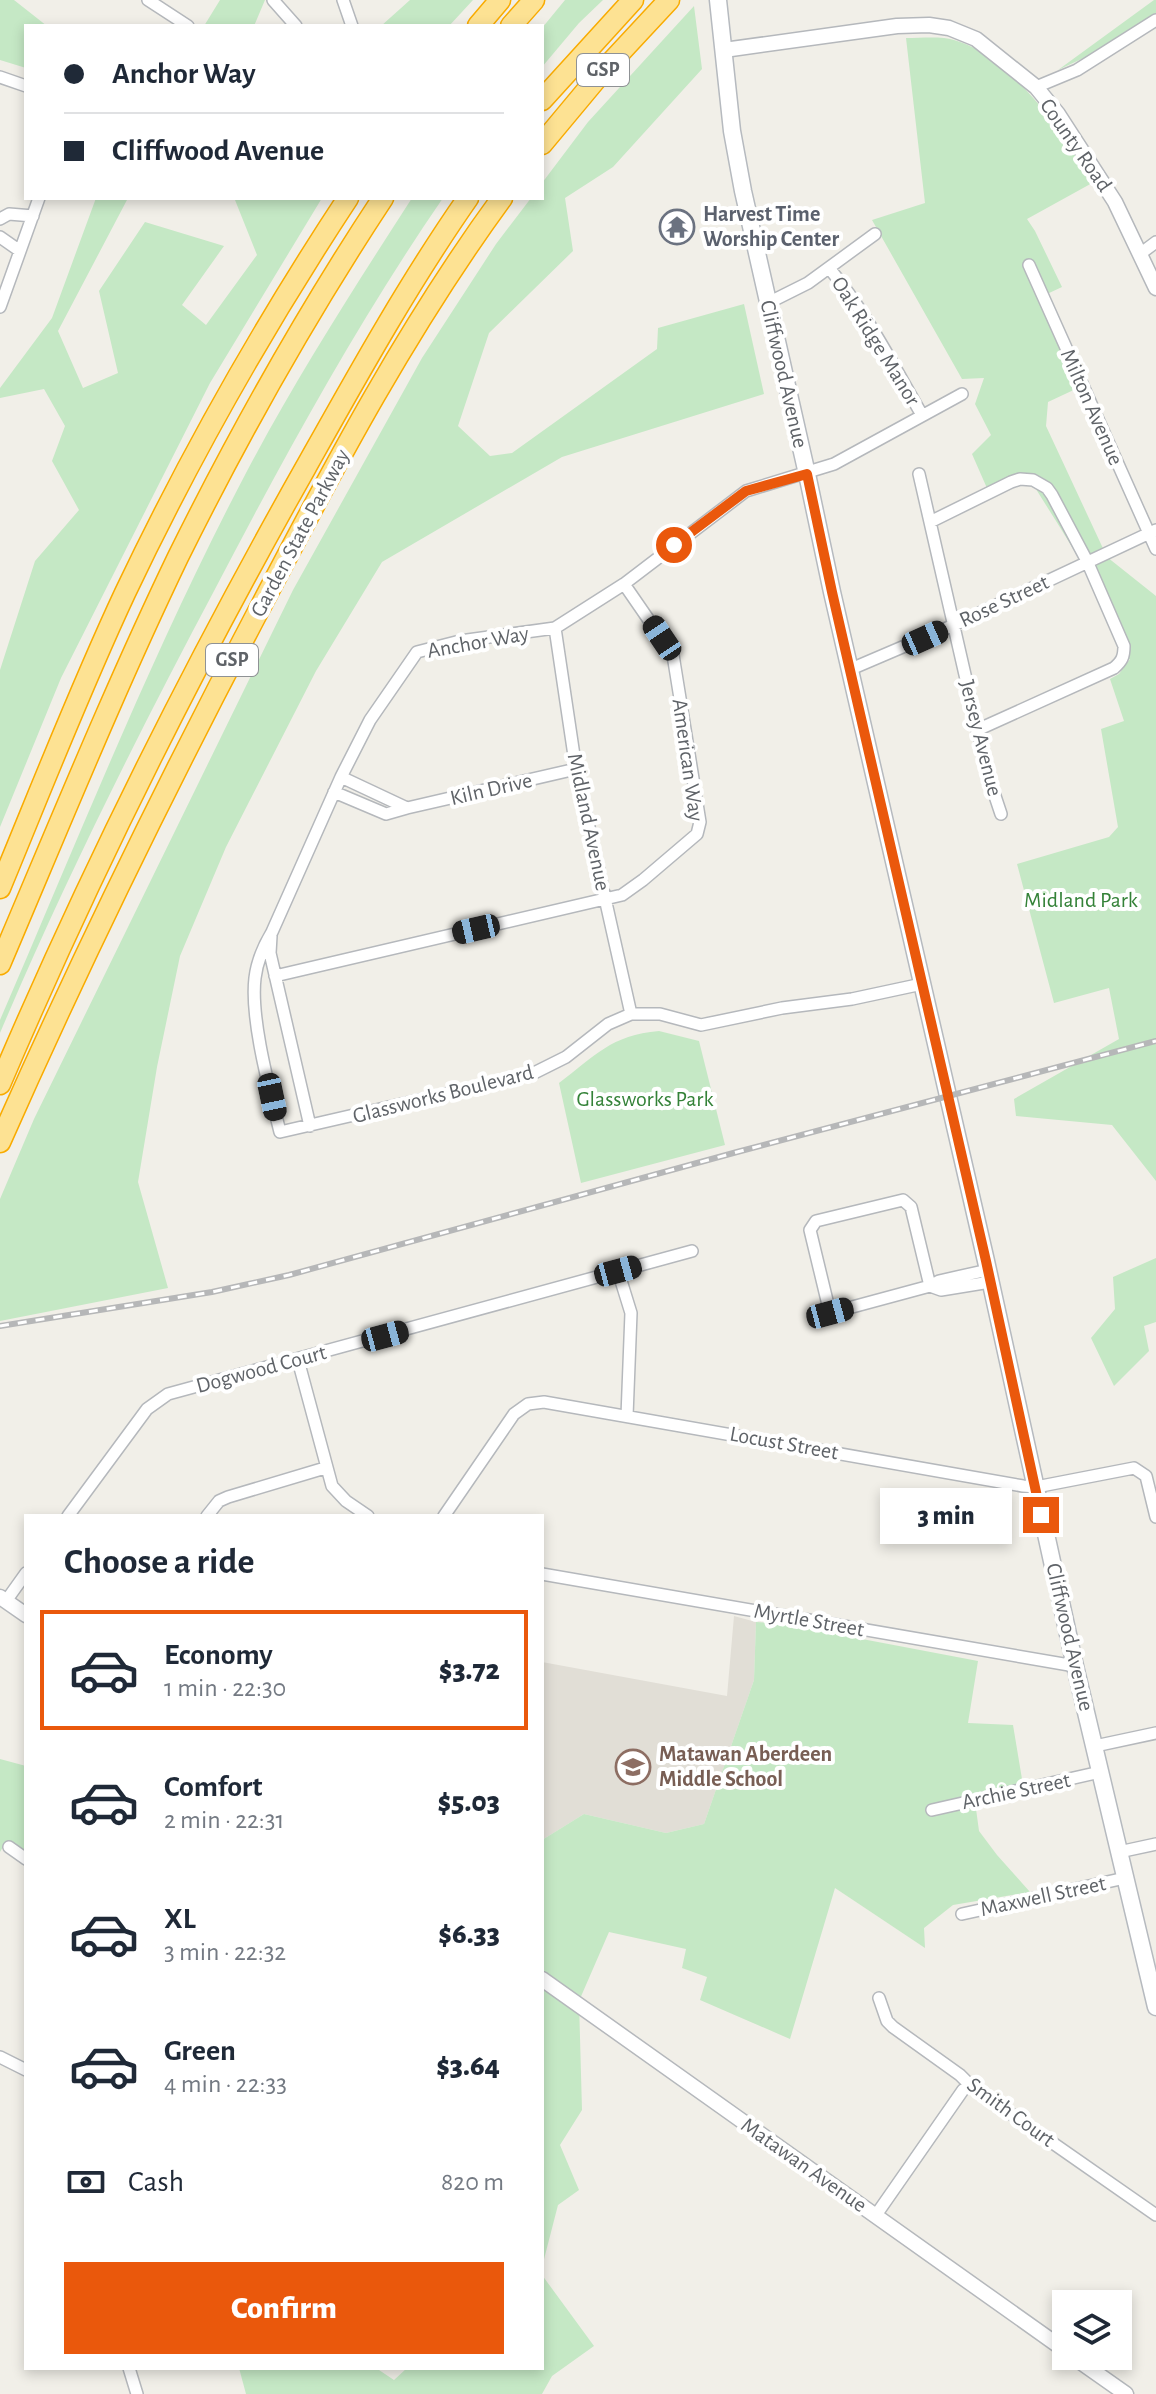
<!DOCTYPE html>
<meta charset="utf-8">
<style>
body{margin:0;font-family:"Alegreya Sans",sans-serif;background:#f2f2f3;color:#1f2937;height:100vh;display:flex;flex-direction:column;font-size:30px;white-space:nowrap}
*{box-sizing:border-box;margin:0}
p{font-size:26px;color:#747a83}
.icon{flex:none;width:44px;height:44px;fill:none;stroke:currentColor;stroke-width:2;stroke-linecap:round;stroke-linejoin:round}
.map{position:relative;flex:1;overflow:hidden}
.panel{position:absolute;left:24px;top:1514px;width:520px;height:856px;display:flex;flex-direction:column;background:#fff;border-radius:0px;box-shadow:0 4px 12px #0003}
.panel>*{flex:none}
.guide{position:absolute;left:24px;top:24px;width:520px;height:176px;border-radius:0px;box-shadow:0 4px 12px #0003;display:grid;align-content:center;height:176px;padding:0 40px;background:#fff}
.fabs{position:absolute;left:1052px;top:2290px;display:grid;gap:16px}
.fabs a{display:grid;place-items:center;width:80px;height:80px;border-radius:0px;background:#fff;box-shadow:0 4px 12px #0003;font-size:40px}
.end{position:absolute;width:36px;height:36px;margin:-18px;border:10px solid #ea580c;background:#fff;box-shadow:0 0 0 4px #fff}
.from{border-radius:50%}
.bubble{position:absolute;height:56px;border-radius:0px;background:#fff;box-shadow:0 4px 12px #0003;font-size:26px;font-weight:800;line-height:56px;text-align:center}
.car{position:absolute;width:24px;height:48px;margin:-24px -12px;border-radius:10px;box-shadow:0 0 6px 2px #0007;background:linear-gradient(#222 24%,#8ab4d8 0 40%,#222 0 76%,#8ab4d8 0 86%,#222 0)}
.guide b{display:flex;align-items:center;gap:28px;height:76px;font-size:30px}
.guide b+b{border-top:2px solid #e0e1e3}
.guide i{width:20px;height:20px;background:#1f2937}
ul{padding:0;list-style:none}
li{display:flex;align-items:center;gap:24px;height:120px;margin:0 16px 12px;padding:0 24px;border:4px solid transparent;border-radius:0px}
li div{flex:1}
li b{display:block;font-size:30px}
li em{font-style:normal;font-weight:800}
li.selected{border-color:#ea580c}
li>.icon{width:72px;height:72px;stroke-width:1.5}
h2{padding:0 40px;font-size:36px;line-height:96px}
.pay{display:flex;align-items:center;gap:20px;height:88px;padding:0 40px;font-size:30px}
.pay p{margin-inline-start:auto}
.action{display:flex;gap:16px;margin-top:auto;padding:16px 40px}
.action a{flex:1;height:92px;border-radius:0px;background:#ea580c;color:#fff;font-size:32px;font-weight:800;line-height:92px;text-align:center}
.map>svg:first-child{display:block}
.education{fill:#e1ded6}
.green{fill:#c5e8c5}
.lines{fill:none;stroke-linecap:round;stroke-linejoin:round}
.minor-casing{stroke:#b5b8bc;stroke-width:14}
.tertiary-casing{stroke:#b5b8bc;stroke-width:17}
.secondary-casing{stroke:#b6babf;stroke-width:19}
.motorway-casing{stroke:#f9ab00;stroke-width:23}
.minor{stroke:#fff;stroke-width:11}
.tertiary{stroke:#fff;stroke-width:14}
.secondary{stroke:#fff;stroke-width:16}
.motorway{stroke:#fde293;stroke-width:20}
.rail-casing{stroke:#b6b7b8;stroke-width:6}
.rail{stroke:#fff;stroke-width:3;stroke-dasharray:9;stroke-linecap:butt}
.route{stroke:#ea580c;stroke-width:10}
.labels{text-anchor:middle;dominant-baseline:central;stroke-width:8;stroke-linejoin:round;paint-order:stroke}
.shield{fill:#fff;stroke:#8f9295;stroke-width:2}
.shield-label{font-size:20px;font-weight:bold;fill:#5f6368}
.street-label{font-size:22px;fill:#5f6368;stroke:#fff}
.worship-label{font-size:22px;font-weight:bold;fill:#5b616d;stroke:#fff;text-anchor:start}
.park-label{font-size:22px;fill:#348238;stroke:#fff}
.education-label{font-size:22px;font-weight:bold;fill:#785e54;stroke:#fff;text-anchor:start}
</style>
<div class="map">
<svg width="1156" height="2394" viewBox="0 0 1156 2394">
<rect width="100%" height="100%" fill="#f1efe8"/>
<path class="education" d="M734,1616L756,1622L754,1680L704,1824L666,1833L584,1814L542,1840V1662L727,1696Z"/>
<path class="green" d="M0,0H14L47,26H26V68L0,60Z
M220,0H265L254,26H204Z
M410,0H473L449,26H381Z
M565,0H603L579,23L542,67V28Z
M1154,0H1156V24L1058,70Z
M694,6L702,69L613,167L565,198L573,251L489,333L458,426L490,456L512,453L657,349L658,328L744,304L764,394L562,457L382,562L316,671L226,847L180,956L157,1067L138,1182L168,1288L0,1321V1199L34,1119L293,590L422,358L496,244L531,198H542V183L588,122Z
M906,38C918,38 932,37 944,38C1007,47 1062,133 1094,182L1027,219L1035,231L1062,287L1047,294L1080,387L1048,402L1046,426L1107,557L1156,596V1181L1112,1125L1016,1116L1014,1099L1119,1039L1109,988L1054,1003L1017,864L1109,837L1118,827L1101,729L1124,721L1110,679L1119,674L1130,659L1124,660C1106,595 1066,538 1031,481L990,495L972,454L991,435L975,404L984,378L962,379L872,220L925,203Z
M96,198H128L58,331L83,388L118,373L99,291L145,222L224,246L182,305L206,325L257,255L235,200L237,198H322L210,383L61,678L0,827V670L35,561L79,510L52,461L65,426L44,389L0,398V388L52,318Z
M412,198H443C357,323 284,457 214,591C137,736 64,882 0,1033V1020C79,837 153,650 246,473C296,378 354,288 412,198Z
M659,1031L699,1041L725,1145L581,1183L559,1083C595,1056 611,1035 659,1031Z
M1156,1258V1322L1144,1326L1149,1351L1114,1386L1091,1338L1115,1309L1113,1277Z
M756,1622L783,1624L978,1661L968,1723L1013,1725L1023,1785L974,1794L979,1831L997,1855L1030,1892L953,1905L924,1928L925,1948L835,1888L790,2039L700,2000L707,1977L682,1968L686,1949L609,1932L579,2001L582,2110L560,2145L579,2190L558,2205L542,2267V1840L584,1814L666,1833L704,1824L754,1680Z
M0,1759L26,1766V1855L23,1859L3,1847L0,1852Z
M542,2275L594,2346L552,2376L542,2394H246L239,2368H376L394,2380L407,2368H542Z"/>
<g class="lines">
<g class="minor-casing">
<path id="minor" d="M148,0L188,26
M273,0L296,26
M343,0L352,26
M0,77L26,86
M1036,87L1077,70L1156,20
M0,219L9,214L33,216
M0,237L20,251
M1140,254L1156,242
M1029,265L1156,549
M829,268C866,312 893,365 922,415
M768,303L808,283L875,234
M0,307L39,198
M919,474L988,775L1001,814
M930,522L1011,482L1020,479L1033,480L1047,488L1052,495L1087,561L1124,646C1124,657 1122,661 1114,668L977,730
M555,628L576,769L631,1014
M851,669L954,625L1156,530
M341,777L407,808L576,769
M334,792L386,814L407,808
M271,936L270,953L310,1126
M275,976L622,895L643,880L697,834L700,822L673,655L624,584
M922,984L852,999L782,1008L701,1025L660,1014H631L608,1024L566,1057L532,1074L280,1132C270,1091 250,1019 255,978C257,961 263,947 272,932L341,777L370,720L417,652L460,641L555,628L624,584L746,491L834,464L962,394
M618,1271L631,1313L627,1416
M930,1286L911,1207L903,1200L816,1221L810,1230L830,1313L930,1286L939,1281L988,1270
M930,1286L941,1290L990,1282
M298,1360L332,1486L346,1501L368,1516
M68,1516L147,1409L168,1394L692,1251
M207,1516L219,1501L228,1497L325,1468
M444,1516L514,1414L528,1404L544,1402L1023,1486L1036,1487L1134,1468L1146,1476L1156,1517
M542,1574L1075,1666
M6,1601L26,1573
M1095,1746L1156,1733
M932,1810L1100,1772
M9,1847L26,1859
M1119,1852L1156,1844
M962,1914L1125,1878
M879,1998L887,2021L893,2027L960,2075L971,2086L1156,2215
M0,2057L26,2070
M876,2215L963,2090
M129,2368L137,2394"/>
</g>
<g class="tertiary-casing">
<path id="tertiary" d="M724,50L897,26L929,25L949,28L976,39L1036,87L1058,114L1115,202L1156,288
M0,1597L26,1615
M542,1979L1066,2351
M1072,2356L1126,2394"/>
</g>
<g class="secondary-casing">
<path id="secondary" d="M718,0L732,131L743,191L807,474L832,592L986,1261L1075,1666L1156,2007"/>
</g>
<g class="motorway-casing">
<path id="motorway" d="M478,26L500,0
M511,26L534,0
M542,100L633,0
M542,144L602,72L669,0
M0,888C41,789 80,689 125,593C190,456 265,324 348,198
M0,964C58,828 114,690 178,557C239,434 307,313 383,198
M0,1084C90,873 193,667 306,467C357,376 408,284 468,198
M0,1142C81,959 169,780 262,604C335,464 409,325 502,198"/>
</g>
<use href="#minor" class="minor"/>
<use href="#tertiary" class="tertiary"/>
<use href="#secondary" class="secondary"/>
<use href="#motorway" class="motorway"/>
<g class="rail-casing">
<path id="rail" d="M0,1326L212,1292L289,1275L737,1152L1156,1041"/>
</g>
<use href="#rail" class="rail"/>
</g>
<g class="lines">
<path class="route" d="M674,545L746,491L807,474L832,592L986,1261L1041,1515"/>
</g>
<defs>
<g id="temple-ring" transform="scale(1.8)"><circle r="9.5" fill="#fff" stroke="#6b7280" stroke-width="1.5"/><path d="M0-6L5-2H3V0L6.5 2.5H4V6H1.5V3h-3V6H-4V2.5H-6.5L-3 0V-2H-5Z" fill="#6b7280"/></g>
<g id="school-ring" transform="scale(1.8)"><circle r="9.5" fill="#fff" stroke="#8d6e63" stroke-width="1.5"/><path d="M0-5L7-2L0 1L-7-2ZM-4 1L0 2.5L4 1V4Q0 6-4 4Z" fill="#8d6e63"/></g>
</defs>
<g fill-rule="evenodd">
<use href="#temple-ring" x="677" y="227"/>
<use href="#school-ring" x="633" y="1767"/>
</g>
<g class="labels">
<g class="shield">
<rect x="577" y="54" width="52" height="32" rx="6"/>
<rect x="206" y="644" width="52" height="32" rx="6"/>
</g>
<g class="shield-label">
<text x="603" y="70">GSP</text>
<text x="232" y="660">GSP</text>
</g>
<g class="street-label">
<text transform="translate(1076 145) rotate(55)">County Road</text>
<text transform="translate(876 341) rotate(58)">Oak Ridge Manor</text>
<text transform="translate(784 374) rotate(77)">Cliffwood Avenue</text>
<text transform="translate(1092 407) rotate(66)">Milton Avenue</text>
<text transform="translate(300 533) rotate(-62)">Garden State Parkway</text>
<text transform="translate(1004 601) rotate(-25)">Rose Street</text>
<text transform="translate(478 642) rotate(-10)">Anchor Way</text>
<text transform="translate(981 738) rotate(76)">Jersey Avenue</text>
<text transform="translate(688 760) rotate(82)">American Way</text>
<text transform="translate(491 789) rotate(-13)">Kiln Drive</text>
<text transform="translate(589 822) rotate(78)">Midland Avenue</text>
<text transform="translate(443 1094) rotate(-14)">Glassworks Boulevard</text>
<text transform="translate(261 1369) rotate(-15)">Dogwood Court</text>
<text transform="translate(784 1443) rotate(10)">Locust Street</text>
<text transform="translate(809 1620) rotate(10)">Myrtle Street</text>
<text transform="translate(1070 1637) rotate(77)">Cliffwood Avenue</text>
<text transform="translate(1016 1791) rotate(-12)">Archie Street</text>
<text transform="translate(1043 1896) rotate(-12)">Maxwell Street</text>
<text transform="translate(1011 2112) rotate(36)">Smith Court</text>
<text transform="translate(804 2165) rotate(35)">Matawan Avenue</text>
</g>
<g class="worship-label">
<text x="703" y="214">Harvest Time<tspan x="703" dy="25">Worship Center</tspan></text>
</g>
<g class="park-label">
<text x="1081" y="900">Midland Park</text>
<text x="645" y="1099">Glassworks Park</text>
</g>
<g class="education-label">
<text x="659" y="1754">Matawan Aberdeen<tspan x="659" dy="25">Middle School</tspan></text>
</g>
</g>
</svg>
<div class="fabs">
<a><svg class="icon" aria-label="layers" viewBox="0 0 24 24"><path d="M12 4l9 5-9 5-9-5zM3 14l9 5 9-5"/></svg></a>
</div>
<i class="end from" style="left:674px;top:545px"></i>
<i class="end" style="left:1041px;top:1515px"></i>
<div class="bubble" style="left:880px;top:1488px;width:132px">3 min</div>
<i class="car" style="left:662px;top:638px;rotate:326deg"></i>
<i class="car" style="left:925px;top:638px;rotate:66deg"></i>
<i class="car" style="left:476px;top:929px;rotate:257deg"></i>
<i class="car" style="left:272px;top:1097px;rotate:168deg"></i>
<i class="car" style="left:618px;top:1271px;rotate:75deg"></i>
<i class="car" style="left:830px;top:1313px;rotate:75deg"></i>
<i class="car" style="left:385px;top:1336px;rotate:75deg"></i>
<div class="guide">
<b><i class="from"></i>Anchor Way</b>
<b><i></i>Cliffwood Avenue</b>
</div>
<section class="panel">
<h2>Choose a ride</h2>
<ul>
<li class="selected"><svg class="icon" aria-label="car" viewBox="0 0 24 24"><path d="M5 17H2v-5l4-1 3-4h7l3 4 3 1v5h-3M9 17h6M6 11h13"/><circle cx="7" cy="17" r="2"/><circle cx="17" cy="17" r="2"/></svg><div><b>Economy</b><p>1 min · 22:30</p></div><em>$3.72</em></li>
<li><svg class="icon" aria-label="car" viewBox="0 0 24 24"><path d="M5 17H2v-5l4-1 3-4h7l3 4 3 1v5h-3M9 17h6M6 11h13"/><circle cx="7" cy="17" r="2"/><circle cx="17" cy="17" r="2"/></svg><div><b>Comfort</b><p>2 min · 22:31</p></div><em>$5.03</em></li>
<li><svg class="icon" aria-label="car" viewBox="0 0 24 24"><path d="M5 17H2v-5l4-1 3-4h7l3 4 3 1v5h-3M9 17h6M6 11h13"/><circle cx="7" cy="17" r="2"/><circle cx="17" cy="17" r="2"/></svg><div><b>XL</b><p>3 min · 22:32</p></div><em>$6.33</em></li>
<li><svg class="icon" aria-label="car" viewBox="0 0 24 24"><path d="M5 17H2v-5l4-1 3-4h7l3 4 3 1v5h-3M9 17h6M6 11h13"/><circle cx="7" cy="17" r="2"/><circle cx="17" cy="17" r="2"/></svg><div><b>Green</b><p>4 min · 22:33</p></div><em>$3.64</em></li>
</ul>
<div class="pay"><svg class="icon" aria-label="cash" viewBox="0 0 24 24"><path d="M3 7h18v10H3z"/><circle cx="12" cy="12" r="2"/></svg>Cash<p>820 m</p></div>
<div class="action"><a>Confirm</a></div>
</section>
</div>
